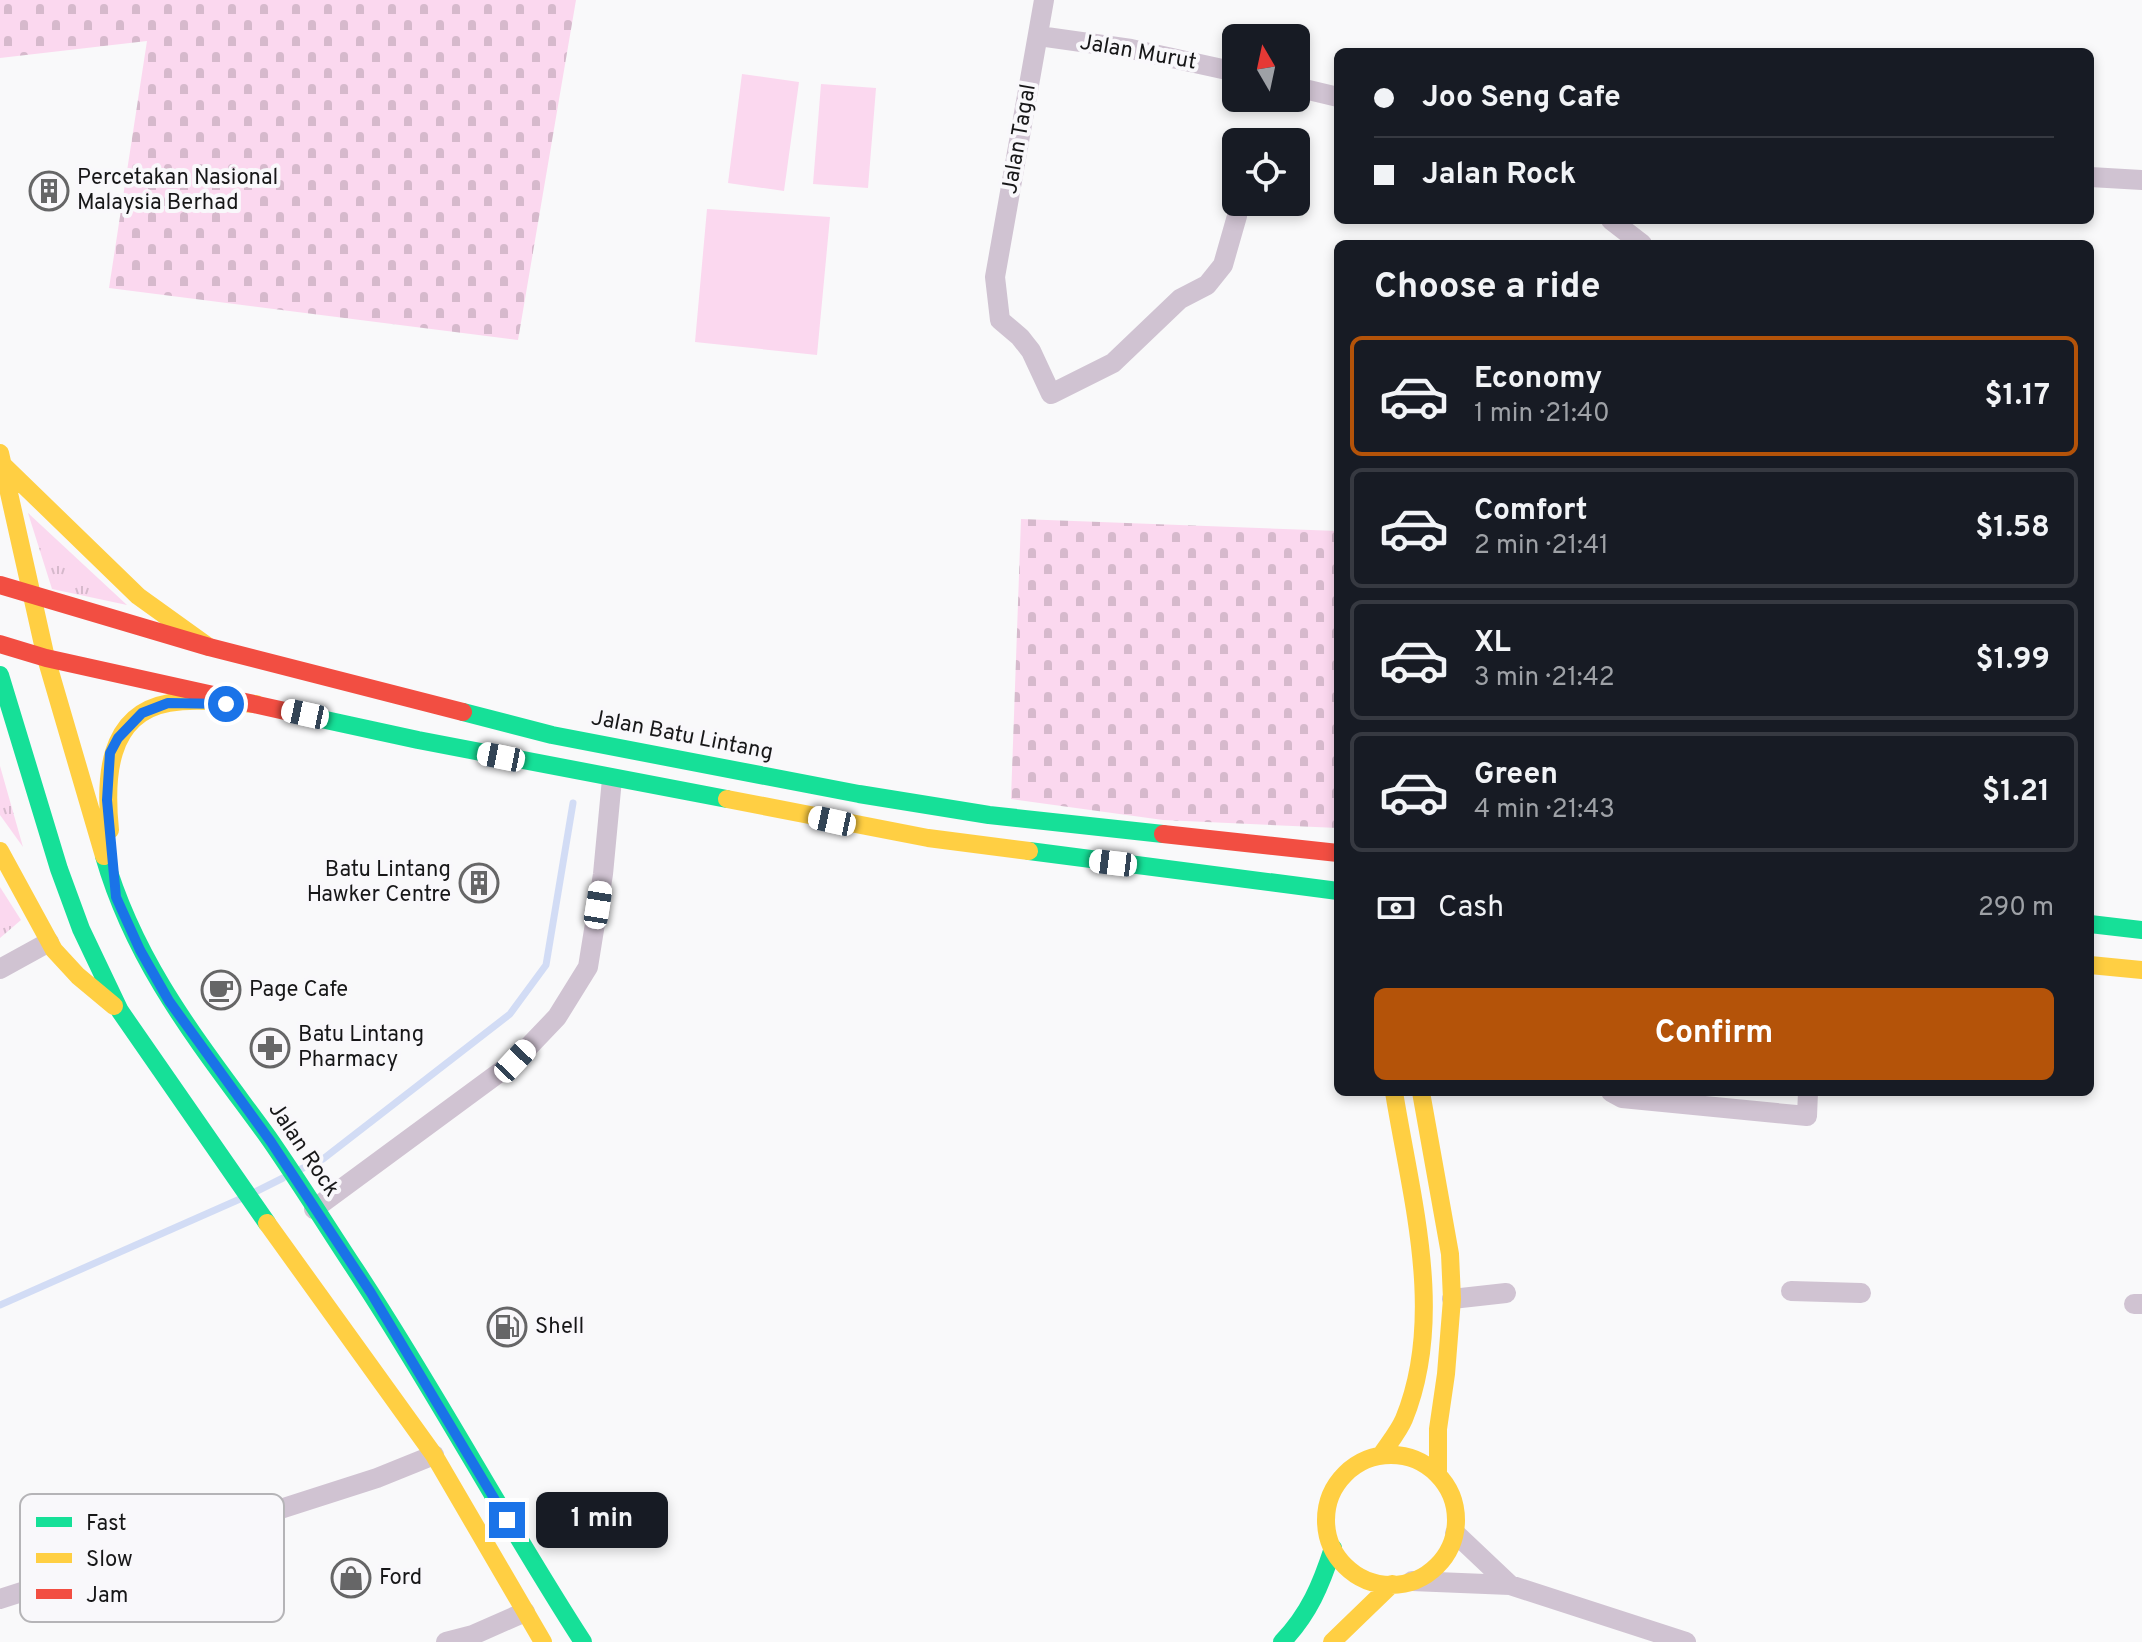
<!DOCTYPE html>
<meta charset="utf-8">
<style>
body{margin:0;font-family:Overpass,sans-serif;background:#242831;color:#f1f3f6;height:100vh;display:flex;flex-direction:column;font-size:30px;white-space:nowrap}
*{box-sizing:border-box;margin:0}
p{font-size:26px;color:#9ea1a6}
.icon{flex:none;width:44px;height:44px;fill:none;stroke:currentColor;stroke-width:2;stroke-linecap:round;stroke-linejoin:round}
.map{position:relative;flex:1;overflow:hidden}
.sheet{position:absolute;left:1334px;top:240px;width:760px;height:856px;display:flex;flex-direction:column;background:#171b24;border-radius:12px;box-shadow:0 4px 12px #0003}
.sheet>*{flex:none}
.banner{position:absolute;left:1334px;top:48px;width:760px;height:176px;border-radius:12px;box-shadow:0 4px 12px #0003;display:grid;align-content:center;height:176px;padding:0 40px;background:#171b24}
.needle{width:52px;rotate:351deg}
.tools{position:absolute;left:1222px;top:24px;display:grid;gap:16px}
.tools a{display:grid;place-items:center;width:88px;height:88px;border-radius:12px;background:#171b24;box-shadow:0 4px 12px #0003;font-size:40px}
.end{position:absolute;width:36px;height:36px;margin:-18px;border:10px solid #1a73e8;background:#fff;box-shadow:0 0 0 4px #fff}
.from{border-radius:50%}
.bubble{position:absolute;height:56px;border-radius:12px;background:#171b24;box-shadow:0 4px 12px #0003;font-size:26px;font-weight:700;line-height:56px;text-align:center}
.car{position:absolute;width:24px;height:48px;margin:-24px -12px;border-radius:10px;box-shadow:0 0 6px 2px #0007;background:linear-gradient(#fff 24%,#345 0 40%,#fff 0 76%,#345 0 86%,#fff 0)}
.banner b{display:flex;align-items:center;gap:28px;height:76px;font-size:30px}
.banner b+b{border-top:2px solid #363941}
.banner i{width:20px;height:20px;background:#f1f3f6}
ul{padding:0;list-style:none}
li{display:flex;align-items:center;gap:24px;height:120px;margin:0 16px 12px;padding:0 24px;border:4px solid #363941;border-radius:12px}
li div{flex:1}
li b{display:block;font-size:30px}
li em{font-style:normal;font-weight:700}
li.active{border-color:#b45309}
li>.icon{width:72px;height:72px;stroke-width:1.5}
h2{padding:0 40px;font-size:36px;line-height:96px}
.pay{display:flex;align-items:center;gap:20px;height:88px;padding:0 40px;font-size:30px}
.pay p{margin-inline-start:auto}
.button{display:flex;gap:16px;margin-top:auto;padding:16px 40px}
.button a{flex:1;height:92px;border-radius:12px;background:#b45309;color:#fff;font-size:32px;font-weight:700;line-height:92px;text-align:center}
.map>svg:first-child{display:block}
.grass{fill:url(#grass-tufts)}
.cemetery{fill:url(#cemetery-stones)}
.pitch{fill:#fbd8ef}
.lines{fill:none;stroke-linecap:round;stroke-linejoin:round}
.stream{stroke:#d2dcf5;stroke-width:7}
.street{stroke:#d0c3d2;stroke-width:20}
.fast{stroke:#16e098;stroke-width:18}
.slow{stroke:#ffcf43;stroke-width:18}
.jam{stroke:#f24e42;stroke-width:18}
.route{stroke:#1a73e8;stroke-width:10}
.labels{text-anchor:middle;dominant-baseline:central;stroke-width:8;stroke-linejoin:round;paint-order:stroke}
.street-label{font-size:22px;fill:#171718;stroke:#f9f8fb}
.poi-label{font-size:22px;fill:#171718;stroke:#f9f8fb;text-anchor:start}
.key{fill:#f9f8fb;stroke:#b5b4b7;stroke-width:2}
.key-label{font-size:22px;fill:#171718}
</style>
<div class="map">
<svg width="2142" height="1642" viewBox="0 0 2142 1642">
<defs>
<pattern id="grass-tufts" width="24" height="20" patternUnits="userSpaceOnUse" patternTransform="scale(2)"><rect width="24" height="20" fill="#fbd8ef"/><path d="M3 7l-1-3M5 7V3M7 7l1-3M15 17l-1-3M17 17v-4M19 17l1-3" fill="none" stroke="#d6b9cc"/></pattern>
<pattern id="cemetery-stones" width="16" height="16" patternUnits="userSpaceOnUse" patternTransform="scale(2)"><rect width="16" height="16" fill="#fbd8ef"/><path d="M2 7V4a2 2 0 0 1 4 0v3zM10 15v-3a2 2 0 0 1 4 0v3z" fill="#d6b9cc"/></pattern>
</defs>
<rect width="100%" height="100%" fill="#f9f9fa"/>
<path class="grass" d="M28,513L127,605L52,589Z
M0,766L23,847L0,815Z
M0,887L21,920L0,938Z"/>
<path class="cemetery" d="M0,0H576L518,340L109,288L147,41L0,58Z
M1021,519L1338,531V828L1163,820L1011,799Z"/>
<path class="pitch" d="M742,74L799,82L784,191L728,183Z
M821,84L876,88L868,188L813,184Z
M707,209L830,217L817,355L695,342Z"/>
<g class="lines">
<path class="stream" d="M301,1169L323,1159L510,1014L546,965L573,803
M255,1192L283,1178
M0,1305L240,1199"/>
<path class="street" d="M1044,0L995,277L1000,320L1020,337L1031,351L1051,394L1113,363L1180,299L1207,285L1223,265L1237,216
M1039,36L1131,49L1236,72
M1296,87L1338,97
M2090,177L2142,180
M1611,220L1642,244
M0,969L49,942
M1611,1092L1622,1098L1807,1116L1808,1092
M314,1209L515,1061L557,1017L588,967L603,874L612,779
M1791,1291L1861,1293
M1452,1299L1506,1293
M2134,1304H2142
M1455,1533L1510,1585
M1412,1581L1510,1585L1686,1642
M0,1599L377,1478L434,1455
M446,1642L473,1635L525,1612"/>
<path class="fast" d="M0,675L59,869L81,929L120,1011L267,1223
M463,712L552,735L859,794L989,815L1163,834
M312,717L418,740L727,799
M1029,851L1338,891
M104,856C136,967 201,1045 268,1137C298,1180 326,1225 355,1269C435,1390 504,1520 583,1642
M2090,924L2142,930
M1282,1642C1309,1614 1321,1585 1333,1548"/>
<path class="slow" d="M0,453L46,658L104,856
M3,465L138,596L209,647
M727,799L928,838L1029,851
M110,830C105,781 106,714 169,703C197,698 227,703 256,704
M0,851L54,950L78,976L114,1006
M2090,965L2142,970
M1421,1092L1450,1254L1452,1299L1446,1374L1438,1429V1474
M267,1223L434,1455L543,1642
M1381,1455C1389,1443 1399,1431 1404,1419C1446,1316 1411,1197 1394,1092
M1326 1520a65 65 0 1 1 130 0a65 65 0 1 1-130 0Z
M1332,1642L1392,1584"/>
<path class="jam" d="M0,585L209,647L463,712
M0,644L46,658L312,717
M1163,834L1338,853"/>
</g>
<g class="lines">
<path class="route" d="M226,704L168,703L142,713L118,738L110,753L107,800L116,897L140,950L169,1001L271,1142L371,1293L507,1520"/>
</g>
<defs>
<g id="building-ring" transform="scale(2)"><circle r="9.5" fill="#f9f8fb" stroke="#666667" stroke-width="1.5"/><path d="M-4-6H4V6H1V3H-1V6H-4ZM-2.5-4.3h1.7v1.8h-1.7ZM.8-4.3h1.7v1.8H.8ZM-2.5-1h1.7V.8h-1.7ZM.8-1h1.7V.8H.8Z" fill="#666667"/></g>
<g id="cafe-ring" transform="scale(2)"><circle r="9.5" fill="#f9f8fb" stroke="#666667" stroke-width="1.5"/><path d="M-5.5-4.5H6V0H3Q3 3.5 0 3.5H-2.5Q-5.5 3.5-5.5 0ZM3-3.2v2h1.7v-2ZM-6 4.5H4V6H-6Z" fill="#666667"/></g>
<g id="pharmacy-ring" transform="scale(2)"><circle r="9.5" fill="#f9f8fb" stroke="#666667" stroke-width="1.5"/><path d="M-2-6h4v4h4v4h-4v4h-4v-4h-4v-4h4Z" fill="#666667"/></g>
<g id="fuel-ring" transform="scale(2)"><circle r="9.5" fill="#f9f8fb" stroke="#666667" stroke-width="1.5"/><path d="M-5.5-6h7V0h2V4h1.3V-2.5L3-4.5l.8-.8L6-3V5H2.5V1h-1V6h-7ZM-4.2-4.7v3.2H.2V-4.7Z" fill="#666667"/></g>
<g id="shop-ring" transform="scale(2)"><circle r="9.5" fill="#f9f8fb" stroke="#666667" stroke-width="1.5"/><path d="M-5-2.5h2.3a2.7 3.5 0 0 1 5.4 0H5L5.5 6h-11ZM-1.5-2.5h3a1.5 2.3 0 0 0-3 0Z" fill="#666667"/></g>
</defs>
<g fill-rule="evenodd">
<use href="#building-ring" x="49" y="191"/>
<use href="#building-ring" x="479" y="883"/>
<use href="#cafe-ring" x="221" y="990"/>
<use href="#pharmacy-ring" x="270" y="1048"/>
<use href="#fuel-ring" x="507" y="1327"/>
<use href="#shop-ring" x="351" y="1578"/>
</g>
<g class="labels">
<g class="street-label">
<text transform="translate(1138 53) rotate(10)">Jalan Murut</text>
<text transform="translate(1020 139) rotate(-80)">Jalan Tagal</text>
<text transform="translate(682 736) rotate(11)">Jalan Batu Lintang</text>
<text transform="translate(303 1150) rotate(56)">Jalan Rock</text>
</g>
<g class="poi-label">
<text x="77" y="178">Percetakan Nasional<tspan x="77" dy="25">Malaysia Berhad</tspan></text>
<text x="451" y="870" text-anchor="end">Batu Lintang<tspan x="451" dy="25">Hawker Centre</tspan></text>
<text x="249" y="990">Page Cafe</text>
<text x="298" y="1035">Batu Lintang<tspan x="298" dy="25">Pharmacy</tspan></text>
<text x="535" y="1327">Shell</text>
<text x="379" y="1578">Ford</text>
</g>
</g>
<rect x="20" y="1494" width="264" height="128" rx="12" class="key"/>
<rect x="36" y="1517" width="36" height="10" fill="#16e098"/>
<rect x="36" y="1553" width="36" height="10" fill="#ffcf43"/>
<rect x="36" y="1589" width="36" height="10" fill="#f24e42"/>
<g class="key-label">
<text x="86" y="1530">Fast</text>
<text x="86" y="1566">Slow</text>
<text x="86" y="1602">Jam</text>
</g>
</svg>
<div class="tools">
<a><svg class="needle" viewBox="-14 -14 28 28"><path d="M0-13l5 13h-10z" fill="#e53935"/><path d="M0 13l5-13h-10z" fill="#9ea1a6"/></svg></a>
<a><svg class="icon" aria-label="locate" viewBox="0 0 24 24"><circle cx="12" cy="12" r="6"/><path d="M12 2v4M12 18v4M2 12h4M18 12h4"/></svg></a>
</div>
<i class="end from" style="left:226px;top:704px"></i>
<i class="end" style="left:507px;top:1520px"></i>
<div class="bubble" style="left:536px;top:1492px;width:132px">1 min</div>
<i class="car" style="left:305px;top:714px;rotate:282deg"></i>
<i class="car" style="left:501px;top:757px;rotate:281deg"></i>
<i class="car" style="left:832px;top:821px;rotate:282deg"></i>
<i class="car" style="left:1113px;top:863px;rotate:277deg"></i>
<i class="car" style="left:598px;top:905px;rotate:9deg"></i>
<i class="car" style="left:515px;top:1061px;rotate:43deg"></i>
<div class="banner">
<b><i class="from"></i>Joo Seng Cafe</b>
<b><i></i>Jalan Rock</b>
</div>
<section class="sheet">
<h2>Choose a ride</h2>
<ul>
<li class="active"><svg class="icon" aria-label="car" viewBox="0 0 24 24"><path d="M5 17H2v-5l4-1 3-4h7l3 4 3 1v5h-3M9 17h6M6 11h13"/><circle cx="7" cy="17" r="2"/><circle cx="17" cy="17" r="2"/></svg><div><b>Economy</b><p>1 min · 21:40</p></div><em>$1.17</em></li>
<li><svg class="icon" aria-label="car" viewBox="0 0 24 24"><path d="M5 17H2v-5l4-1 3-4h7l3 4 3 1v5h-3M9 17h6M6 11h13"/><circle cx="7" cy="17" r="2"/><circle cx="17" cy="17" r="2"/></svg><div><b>Comfort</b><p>2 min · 21:41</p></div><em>$1.58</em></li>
<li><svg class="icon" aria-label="car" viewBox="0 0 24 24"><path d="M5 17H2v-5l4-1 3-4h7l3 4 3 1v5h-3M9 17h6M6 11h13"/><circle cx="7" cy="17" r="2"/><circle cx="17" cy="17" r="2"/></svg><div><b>XL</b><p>3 min · 21:42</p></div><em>$1.99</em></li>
<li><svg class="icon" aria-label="car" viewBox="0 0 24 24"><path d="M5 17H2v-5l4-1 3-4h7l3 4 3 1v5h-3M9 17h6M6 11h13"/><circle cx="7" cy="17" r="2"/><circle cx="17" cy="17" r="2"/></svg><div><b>Green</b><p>4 min · 21:43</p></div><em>$1.21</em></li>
</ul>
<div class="pay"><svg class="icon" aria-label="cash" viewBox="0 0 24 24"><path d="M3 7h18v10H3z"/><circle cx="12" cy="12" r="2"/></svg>Cash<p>290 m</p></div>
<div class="button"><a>Confirm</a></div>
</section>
</div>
